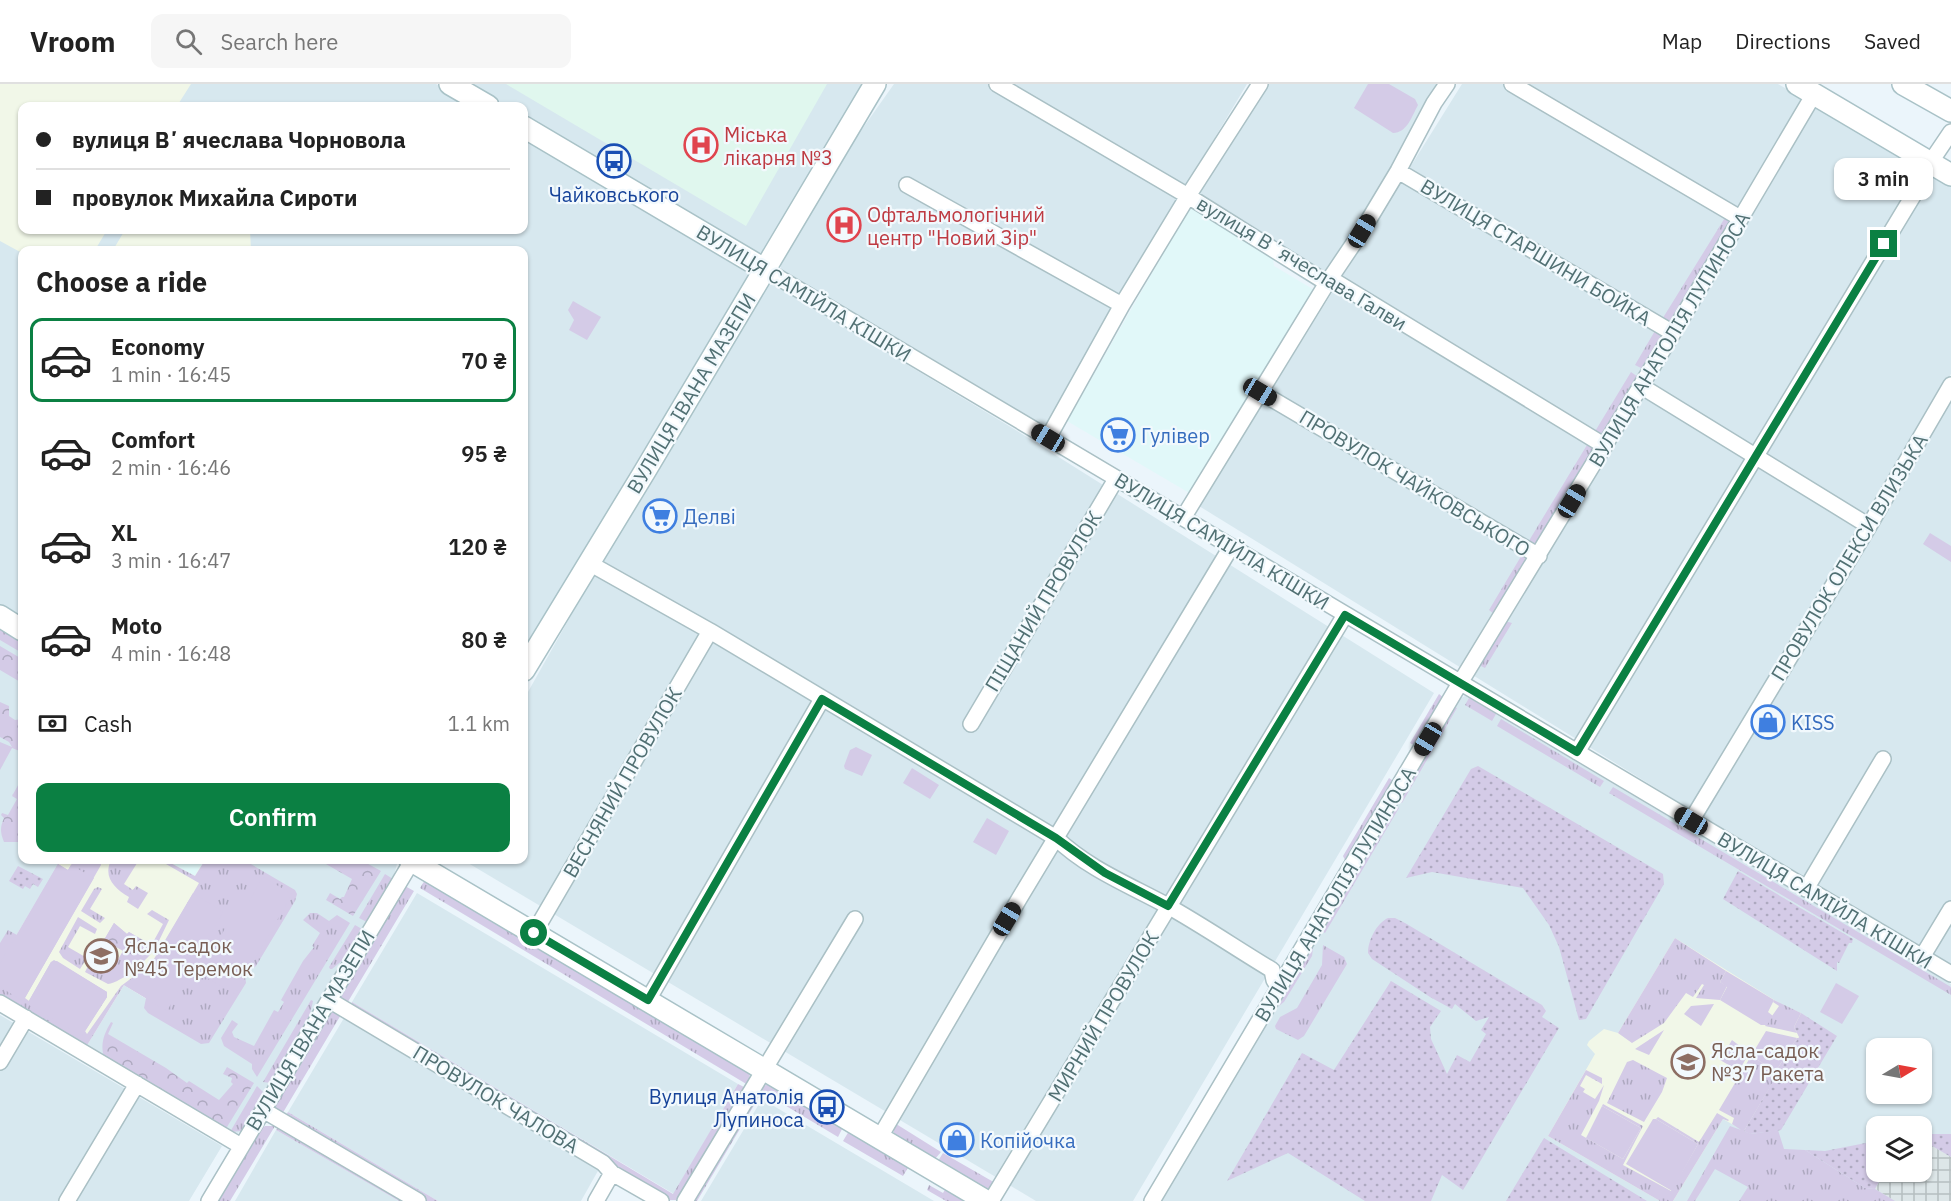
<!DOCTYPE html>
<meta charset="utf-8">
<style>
body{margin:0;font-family:"IBM Plex Sans",sans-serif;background:#f6f6f6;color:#222;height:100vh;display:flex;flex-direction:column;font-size:22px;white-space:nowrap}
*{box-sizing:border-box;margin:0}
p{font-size:20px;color:#767676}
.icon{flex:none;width:33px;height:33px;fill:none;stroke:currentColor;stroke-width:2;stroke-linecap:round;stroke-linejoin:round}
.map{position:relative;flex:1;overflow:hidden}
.sheet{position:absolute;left:18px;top:162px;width:510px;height:618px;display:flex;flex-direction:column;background:#fff;border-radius:12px;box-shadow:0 2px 4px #0004}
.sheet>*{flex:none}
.guide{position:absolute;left:18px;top:18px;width:510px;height:132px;border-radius:12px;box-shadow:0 2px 4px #0004;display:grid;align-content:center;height:132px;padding:0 18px;background:#fff}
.needle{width:39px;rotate:80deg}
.tools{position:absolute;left:1866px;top:954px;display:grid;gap:12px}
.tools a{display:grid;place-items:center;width:66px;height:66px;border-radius:12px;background:#fff;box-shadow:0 2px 4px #0004;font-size:30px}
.end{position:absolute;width:27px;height:27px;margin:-14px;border:8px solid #0b8043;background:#fff;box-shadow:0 0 0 3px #fff}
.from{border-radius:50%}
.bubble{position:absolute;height:42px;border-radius:12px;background:#fff;box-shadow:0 2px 4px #0004;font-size:20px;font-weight:600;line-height:42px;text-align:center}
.car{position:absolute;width:18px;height:36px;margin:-18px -9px;border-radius:8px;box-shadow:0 0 4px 2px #0007;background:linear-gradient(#222 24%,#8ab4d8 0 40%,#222 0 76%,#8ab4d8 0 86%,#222 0)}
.guide b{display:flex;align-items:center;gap:21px;height:57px;font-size:22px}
.guide b+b{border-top:2px solid #e0e0e0}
.guide i{width:15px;height:15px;background:#222}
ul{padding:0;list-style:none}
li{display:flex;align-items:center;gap:18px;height:84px;margin:0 12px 9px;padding:0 6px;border:3px solid transparent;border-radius:12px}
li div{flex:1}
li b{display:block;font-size:22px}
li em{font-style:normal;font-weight:600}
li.current{border-color:#0b8043}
li>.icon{width:54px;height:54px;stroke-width:1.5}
h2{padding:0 18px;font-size:27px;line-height:72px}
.pay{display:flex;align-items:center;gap:15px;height:66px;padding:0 18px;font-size:22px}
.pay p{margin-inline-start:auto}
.cta{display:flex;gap:12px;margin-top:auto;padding:12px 18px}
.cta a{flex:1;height:69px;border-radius:12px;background:#0b8043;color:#fff;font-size:24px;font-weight:600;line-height:69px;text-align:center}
header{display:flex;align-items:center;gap:36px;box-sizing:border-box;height:84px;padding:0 30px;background:#fff;border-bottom:2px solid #e0e0e0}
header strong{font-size:28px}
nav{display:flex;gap:33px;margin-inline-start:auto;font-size:21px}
.search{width:420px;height:54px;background:#f6f6f6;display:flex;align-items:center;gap:15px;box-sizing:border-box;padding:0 21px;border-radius:12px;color:#767676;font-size:22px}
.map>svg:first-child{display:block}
.residential{fill:#d7e8ef;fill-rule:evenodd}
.commercial{fill:#e1f8f9}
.industrial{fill:url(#industrial-grid)}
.education{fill:#f1f7e8}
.medical{fill:#e0f7ee}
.grass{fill:url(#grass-tufts)}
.forest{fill:url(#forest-crowns)}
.park{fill:#d4cbe7}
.garden{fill:url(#garden-dots)}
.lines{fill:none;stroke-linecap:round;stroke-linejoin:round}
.street-casing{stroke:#aac0c5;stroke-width:18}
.secondary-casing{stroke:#a9c2c7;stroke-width:24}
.street{stroke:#fff;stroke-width:15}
.secondary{stroke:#fff;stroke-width:21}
.route{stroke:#0b8043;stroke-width:8}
.labels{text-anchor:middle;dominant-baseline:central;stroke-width:4.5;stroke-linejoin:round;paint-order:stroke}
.health-label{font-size:20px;fill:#be3a42;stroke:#f2f9fd;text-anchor:start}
.transit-label{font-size:20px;fill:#164399;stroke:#f2f9fd}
.street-label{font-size:20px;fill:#517073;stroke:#f2f9fd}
.shop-label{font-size:20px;fill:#366cbe;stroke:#f2f9fd;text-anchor:start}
.education-label{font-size:20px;fill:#785e54;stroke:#f2f9fd;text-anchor:start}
</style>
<header>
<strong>Vroom</strong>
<div class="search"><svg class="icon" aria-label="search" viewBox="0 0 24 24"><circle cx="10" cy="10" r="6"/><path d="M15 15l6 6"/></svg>Search here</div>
<nav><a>Map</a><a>Directions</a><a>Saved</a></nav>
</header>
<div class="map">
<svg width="1951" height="1117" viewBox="0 0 1951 1117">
<defs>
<pattern id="industrial-grid" width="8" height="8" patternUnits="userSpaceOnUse" patternTransform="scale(1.5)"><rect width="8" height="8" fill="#dde6e8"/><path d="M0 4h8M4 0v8" fill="none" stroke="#b6bfc0"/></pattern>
<pattern id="grass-tufts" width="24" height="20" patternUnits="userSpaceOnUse" patternTransform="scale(1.5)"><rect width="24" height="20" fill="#d4cbe7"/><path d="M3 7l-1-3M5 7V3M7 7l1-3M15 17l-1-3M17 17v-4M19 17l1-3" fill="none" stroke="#aea9c0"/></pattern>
<pattern id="forest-crowns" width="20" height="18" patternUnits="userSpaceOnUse" patternTransform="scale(1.5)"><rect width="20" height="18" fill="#d4cbe7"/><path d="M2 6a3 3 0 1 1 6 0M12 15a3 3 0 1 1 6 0" fill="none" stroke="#aea9c0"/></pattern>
<pattern id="garden-dots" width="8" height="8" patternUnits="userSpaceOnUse" patternTransform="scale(1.5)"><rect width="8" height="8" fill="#d4cbe7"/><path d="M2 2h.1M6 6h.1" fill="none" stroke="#aea9c0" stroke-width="1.8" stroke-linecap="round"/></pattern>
</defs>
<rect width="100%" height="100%" fill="#ebf5fb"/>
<path class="residential" d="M0,0H436L474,22H22V146H524V52L743,183L749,193L524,576V166H22V534L0,521Z
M469,0H868L764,168L758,169L747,165L524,32V22H507Z
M894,0H997L1188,112L1260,0H1449L1327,199L1188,112L1059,337L1045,343L781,185L779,174L802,130Z
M1010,0H1247L1184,105Z
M1462,0H1778L1951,100V290L1693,727L1199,422Z
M767,201H774L790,210L1014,345L1434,609L1133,1117H1036L463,776H524V615L668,359Z
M1951,309V883L1704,736L1702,728Z
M0,544L22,557V776H61L0,879Z
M1465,612L1951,900V1117H1158L1457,616ZM1876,964H1922V1010H1876ZM1876,1042H1922V1088H1876Z
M205,776H392L397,780L393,795L243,1045L238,1049L230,1048L86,963L124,901L166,927Z
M417,809L738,1000L674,1110L352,918Z
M0,931L222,1062L189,1117H0Z
M344,934L599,1085L581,1117H438L288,1028Z
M762,1015L934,1117H701Z
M276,1046L399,1117H235Z"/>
<path class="commercial" d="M1190,123L1273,175L1274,182L1316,207L1191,410L1067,337Z
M165,776H205L195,792Z"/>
<path class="industrial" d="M1922,1056L1951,1073V1117H1895L1875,1105L1883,1091L1888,1094L1892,1088H1922Z"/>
<path class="education" d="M0,0H191L177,22H22V146H107L95,166H22V169L0,157Z
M125,146H250L251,166H113Z
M61,776H165L195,792L200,783L228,800L167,927L124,901L90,956L26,919L0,879Z
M1675,854L1781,920L1801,929L1800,953L1744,1047L1723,1035L1673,1117H1660L1548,1052L1595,970L1587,961L1589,957L1604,945L1618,949Z"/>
<path class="medical" d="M506,0H827L746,142Z"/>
<path class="grass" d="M1726,132L1729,138L1727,144L1671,237H1661Z
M1656,245L1663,248L1662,252L1643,285L1635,281Z
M1631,288L1638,293L1602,352L1594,349Z
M1590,356L1595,365L1537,462L1527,460Z
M1523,469L1528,474L1494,530L1489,526Z
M1505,537L1512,539L1485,584L1479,581Z
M0,544L22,557V569L0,556Z
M1439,610L1444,614L1417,663L1410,659Z
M1469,614L1496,630L1492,637L1465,621Z
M1453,622L1457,624L1402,719L1398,716Z
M1501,635L1604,697L1600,703L1497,642Z
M1389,694L1395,698L1347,776H1345L1343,772Z
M1613,703L1951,903V911L1609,709Z
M1395,721L1399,724L1325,849L1320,846Z
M74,776H100L101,781L25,914L29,917L51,878L57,877L107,908V913L85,947L87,950L121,902L153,878L199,799L159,776H165L195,792L205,776H244L295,806L297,810L295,817L256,882L252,885H247L245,890L246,899L209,959L201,960L148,929L144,924L146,914L124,901L86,963L0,912V859L8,846L17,851L58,780L68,786Z
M111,776H139L124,800L133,806L136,802L148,809L138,825L127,818L129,813C114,804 103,793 111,776Z
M385,790L393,795L367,838L359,834Z
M425,796L746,985L750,990L748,1001L420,804Z
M405,802L414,807L346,921L342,917L340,911Z
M98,803L102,805L90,825L105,834L100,839L81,827L94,805Z
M152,826L169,836L156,863L152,860L163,840L147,830Z
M310,829H317L329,837L337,831L350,839L257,993L252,985V980L224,962L221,954L232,936L238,940L232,948L234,953L254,962L274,926L278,928L284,918L281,916L303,877L314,863L312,862L320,849L303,836Z
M78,833L97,845L95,850L80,842L68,863L87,874L80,885L63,874L59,868Z
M114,839L127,850L129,848C139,854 145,860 154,866C145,878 122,898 108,900L85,888L91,876L111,887L123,867L104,856Z
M355,841L362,845L344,875L332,885H330L329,883Z
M1675,854L1726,887L1720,898L1727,902L1720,916L1696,914L1704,901L1702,900L1693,913L1686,909L1664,939L1632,959L1618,949Z
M1314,857L1312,872L1284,918L1271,928Z
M1323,861L1344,873L1347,880L1304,952L1298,956L1276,945L1275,942L1280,933L1297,924L1322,881Z
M311,916L313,917L309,934L271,999L263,998Z
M1774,916L1801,929L1794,943L1797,949L1765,942L1779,922L1773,918Z
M352,918L673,1110L738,1000L746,1004L680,1114L676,1116H669L349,923Z
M332,927L342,929L281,1032L274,1024L275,1019L328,930Z
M1664,946L1649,971L1635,965Z
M1797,954H1799L1744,1047L1751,1050L1778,1046L1784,1065L1805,1066L1865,1104L1875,1105L1895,1117H1739L1748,1103L1715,1085L1695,1117H1687L1730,1042L1741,1046L1732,1040L1734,1034L1719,1026L1751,972L1776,987Z
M1732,956L1749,969L1739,987L1720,976Z
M1633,976L1667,994L1662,1008L1644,1038L1607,1019L1627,978Z
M1586,986L1602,994V1000L1586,991L1580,1002L1585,1005L1583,1008L1595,1015L1604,1001L1599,1017L1581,1051L1623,1075L1641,1044L1602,1022L1603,1020L1643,1042L1623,1081L1671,1107L1698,1060L1656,1035L1658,1033L1699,1058L1717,1029L1729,1036L1728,1037L1723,1035L1673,1117H1660L1548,1052Z
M771,1000L843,1043L838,1053L758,1005L762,1002Z
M257,1002L265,1010L242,1047L230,1048Z
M755,1010L759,1013L697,1117H691Z
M288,1028L438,1117H425L284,1034Z
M893,1038L941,1068L935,1075L896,1052L894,1050Z
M265,1042H275L230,1117H216L259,1046Z
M278,1043L411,1117H399L276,1046Z
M849,1047L909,1082L903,1092L843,1057Z
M943,1069L997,1100L992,1105L987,1106L938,1077Z
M929,1101L943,1109L946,1104L968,1117H946L927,1106Z"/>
<path class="forest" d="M0,562L22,575V599L0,586Z
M0,618L9,622V632L15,636L22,635V668L12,664L0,686V658L12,663L9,658L0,653Z
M22,694V755L20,758H4C0,748 0,743 4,734L1,731L2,729L8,731L17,715L12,712Z
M319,776H361L381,787L353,832L326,816L330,809L340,815L342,813H344L352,795Z
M114,839L127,850L129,848L143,856L144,860L151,864L147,872L138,868L132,871L104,856Z
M111,938L113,939L108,950L166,984L187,999L189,997L219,1016L233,1000L231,998L232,994L223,990L227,983L254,999L227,1043L225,1045L104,973C100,960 104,950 111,938Z"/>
<path class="park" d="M1368,0H1389L1415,15L1418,21C1412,32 1407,49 1393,49L1354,24Z
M573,217L601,233L587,256L569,246L574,236L568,226Z
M1930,449L1951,462V478L1923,460Z
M856,663L872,671L862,692L845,685L844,682L850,666Z
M912,684L939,701L930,715L903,699Z
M987,734L1009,747L996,771L973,758Z
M58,780L68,786L71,781L94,794L23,917L0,903V879Z
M263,793L292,810L235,910L200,890L228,839L248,819Z
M193,809L223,828L167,927L124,901L151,880Z
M54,876L107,908V913L82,952L27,920L51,878Z
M1726,887L1774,916L1768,928L1773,932L1767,941H1761L1720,916L1727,903L1720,898Z
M1836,899L1859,912L1842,940L1820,928Z
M1714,920L1701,942L1684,930L1691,922Z
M1766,947L1797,954L1776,987L1751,972Z
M1602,1022L1641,1044L1623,1075L1586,1054Z
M1653,1035H1656L1698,1060L1672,1107L1626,1080Z"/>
<path class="garden" d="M1478,682L1663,790L1664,800L1586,935L1579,936L1559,863L1549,841L1523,804L1432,788L1406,794L1471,685Z
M18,782L43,795L38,803L33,800L30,805L25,802L23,805L9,797Z
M1738,787L1853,855L1852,859H1849L1839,879L1837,878V887L1723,815Z
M1388,834H1395L1405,839L1542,921L1546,927L1542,933L1559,944L1468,1098L1463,1106L1442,1091L1431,1117H1365L1288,1069L1227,1097L1302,969L1334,986L1391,897L1441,927L1430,943L1431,955L1447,990L1457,971L1470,978L1486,950L1481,946L1489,933L1476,937L1455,920L1452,925L1430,913L1372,875L1368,869C1368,856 1377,839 1388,834Z
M1801,929L1837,952L1781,1046L1750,1050L1744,1047L1799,953L1794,943Z
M1922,1050H1951V1073L1922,1056Z
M1544,1054L1647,1117H1506Z
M1876,1057V1088H1892L1888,1095L1882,1092L1875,1105L1865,1104L1805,1066L1825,1067Z"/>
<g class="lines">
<g class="street-casing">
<path id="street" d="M997,0L1188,112L1327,199L1336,198L1605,362
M1512,0L1740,134
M1398,87L1673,249
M907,101L1122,221
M764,185L1951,890
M1641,302L1869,442
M1260,308L1539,472
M1048,354L1122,221L1188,112L1260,0
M1183,434L1327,199L1362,147L1398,87L1434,19L1447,0
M589,479L710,547L1056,754C1087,784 1129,801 1166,821C1202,841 1237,865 1272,886L1274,896L1279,904
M971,640L1116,395
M1577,668L1919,102L1930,79L1951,48
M1691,737L1869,442L1951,301
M1806,805L1883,675
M534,849L710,547
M1922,873L1951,825
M329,916L603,1079L612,1089L661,1117
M648,916L822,615
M0,919L241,1062
M0,978L26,934
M263,1026L418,1117
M880,1053L1019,815L1231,463
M67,1117L137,1000
M209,1117L412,777
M596,1117L612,1089
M685,1117L855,835
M991,1117L1345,531
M1152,1117L1460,599L1673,249L1814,10"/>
</g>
<g class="secondary-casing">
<path id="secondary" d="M450,0L488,22
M1797,0L1951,91
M1903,0L1951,27
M524,43L764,185
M0,532L22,546
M524,586L645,387L875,0
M410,776L986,1117"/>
</g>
<use href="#street" class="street"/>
<use href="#secondary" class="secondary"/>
</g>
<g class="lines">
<path class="route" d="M534,849L648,916L822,615L1056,754L1105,789L1168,822L1345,531L1577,668L1884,160"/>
</g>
<defs>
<g id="hospital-ring" transform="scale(1.725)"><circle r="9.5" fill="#f2f9fd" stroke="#e0444e" stroke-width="1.5"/><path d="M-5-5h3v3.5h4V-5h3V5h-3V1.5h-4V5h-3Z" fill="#e0444e"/></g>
<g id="bus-ring" transform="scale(1.725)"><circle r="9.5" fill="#f2f9fd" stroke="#1a4fb4" stroke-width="1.5"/><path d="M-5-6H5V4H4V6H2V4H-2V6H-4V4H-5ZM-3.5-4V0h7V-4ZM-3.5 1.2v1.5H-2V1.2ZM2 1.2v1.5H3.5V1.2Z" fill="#1a4fb4"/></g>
<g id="supermarket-ring" transform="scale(1.725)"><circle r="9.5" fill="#f2f9fd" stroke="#3f7fe0" stroke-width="1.5"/><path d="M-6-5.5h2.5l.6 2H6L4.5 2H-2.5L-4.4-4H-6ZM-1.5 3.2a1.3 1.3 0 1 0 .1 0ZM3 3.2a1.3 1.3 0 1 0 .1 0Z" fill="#3f7fe0"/></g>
<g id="shop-ring" transform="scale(1.725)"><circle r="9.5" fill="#f2f9fd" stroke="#3f7fe0" stroke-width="1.5"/><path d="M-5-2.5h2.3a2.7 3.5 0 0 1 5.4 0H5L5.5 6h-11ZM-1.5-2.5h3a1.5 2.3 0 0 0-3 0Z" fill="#3f7fe0"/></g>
<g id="school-ring" transform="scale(1.725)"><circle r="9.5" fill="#f2f9fd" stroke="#8d6e63" stroke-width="1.5"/><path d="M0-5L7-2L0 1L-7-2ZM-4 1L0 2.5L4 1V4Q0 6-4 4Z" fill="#8d6e63"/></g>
</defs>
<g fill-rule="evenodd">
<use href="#hospital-ring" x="701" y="61"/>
<use href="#bus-ring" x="614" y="77"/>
<use href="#hospital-ring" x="844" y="141"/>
<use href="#supermarket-ring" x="1118" y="351"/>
<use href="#supermarket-ring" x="660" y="432"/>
<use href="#shop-ring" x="1768" y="638"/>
<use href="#school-ring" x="101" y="872"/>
<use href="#school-ring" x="1688" y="978"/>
<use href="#bus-ring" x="827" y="1023"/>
<use href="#shop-ring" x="957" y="1056"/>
</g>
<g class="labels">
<g class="health-label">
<text x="724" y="50">Міська<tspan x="724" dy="23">лікарня №3</tspan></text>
<text x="867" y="130">Офтальмологічний<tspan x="867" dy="23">центр "Новий Зір"</tspan></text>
</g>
<g class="transit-label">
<text x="614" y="110">Чайковського</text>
<text x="804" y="1012" text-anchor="end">Вулиця Анатолія<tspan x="804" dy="23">Лупиноса</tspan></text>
</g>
<g class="street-label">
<text transform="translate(1536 168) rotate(31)">ВУЛИЦЯ СТАРШИНИ БОЙКА</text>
<text transform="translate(1302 179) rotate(31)">вулиця Вʼячеслава Галви</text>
<text transform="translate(804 209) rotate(31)">ВУЛИЦЯ САМІЙЛА КІШКИ</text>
<text transform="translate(1669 255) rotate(-59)">ВУЛИЦЯ АНАТОЛІЯ ЛУПИНОСА</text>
<text transform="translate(691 309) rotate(-59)">ВУЛИЦЯ ІВАНА МАЗЕПИ</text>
<text transform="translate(1415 399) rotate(31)">ПРОВУЛОК ЧАЙКОВСЬКОГО</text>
<text transform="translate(1222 457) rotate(31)">ВУЛИЦЯ САМІЙЛА КІШКИ</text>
<text transform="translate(1849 473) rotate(-59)">ПРОВУЛОК ОЛЕКСИ ВЛИЗЬКА</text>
<text transform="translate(1043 517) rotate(-59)">ПІЩАНИЙ ПРОВУЛОК</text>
<text transform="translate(622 698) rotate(-60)">ВЕСНЯНИЙ ПРОВУЛОК</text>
<text transform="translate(1335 810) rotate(-59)">ВУЛИЦЯ АНАТОЛІЯ ЛУПИНОСА</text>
<text transform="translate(1825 816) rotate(31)">ВУЛИЦЯ САМІЙЛА КІШКИ</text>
<text transform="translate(1103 932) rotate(-59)">МИРНИЙ ПРОВУЛОК</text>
<text transform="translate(310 946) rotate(-59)">ВУЛИЦЯ ІВАНА МАЗЕПИ</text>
<text transform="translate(496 1015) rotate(31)">ПРОВУЛОК ЧАЛОВА</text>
</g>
<g class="shop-label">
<text x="1141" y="351">Гулівер</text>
<text x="683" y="432">Делві</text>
<text x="1791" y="638">KISS</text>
<text x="980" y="1056">Копійочка</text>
</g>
<g class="education-label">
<text x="124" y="861">Ясла-садок<tspan x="124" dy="23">№45 Теремок</tspan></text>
<text x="1711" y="966">Ясла-садок<tspan x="1711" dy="23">№37 Ракета</tspan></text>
</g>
</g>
</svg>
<div class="tools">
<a><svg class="needle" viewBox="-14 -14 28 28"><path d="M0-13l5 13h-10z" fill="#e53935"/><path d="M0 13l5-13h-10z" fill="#767676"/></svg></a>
<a><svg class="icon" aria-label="layers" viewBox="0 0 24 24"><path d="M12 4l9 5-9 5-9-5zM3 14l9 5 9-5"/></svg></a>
</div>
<i class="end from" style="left:534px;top:849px"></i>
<i class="end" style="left:1884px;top:160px"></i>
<div class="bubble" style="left:1834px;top:74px;width:99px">3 min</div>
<i class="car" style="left:1362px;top:147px;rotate:31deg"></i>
<i class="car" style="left:1260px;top:308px;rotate:121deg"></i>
<i class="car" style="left:1048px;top:354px;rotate:301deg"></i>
<i class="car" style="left:1572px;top:417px;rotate:31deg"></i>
<i class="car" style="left:1428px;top:655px;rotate:211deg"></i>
<i class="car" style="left:1691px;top:737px;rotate:301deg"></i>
<i class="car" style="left:1007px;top:835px;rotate:31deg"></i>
<div class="guide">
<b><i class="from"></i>вулиця Вʼячеслава Чорновола</b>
<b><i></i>провулок Михайла Сироти</b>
</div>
<section class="sheet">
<h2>Choose a ride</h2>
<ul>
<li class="current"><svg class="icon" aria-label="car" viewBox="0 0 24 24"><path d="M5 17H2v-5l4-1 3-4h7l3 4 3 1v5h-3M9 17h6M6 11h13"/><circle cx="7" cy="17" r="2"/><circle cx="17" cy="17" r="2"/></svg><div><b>Economy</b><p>1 min · 16:45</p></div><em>70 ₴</em></li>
<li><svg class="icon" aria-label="car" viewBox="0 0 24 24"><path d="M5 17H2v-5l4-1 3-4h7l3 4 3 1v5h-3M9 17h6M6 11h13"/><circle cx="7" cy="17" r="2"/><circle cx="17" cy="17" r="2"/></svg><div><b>Comfort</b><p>2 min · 16:46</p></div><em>95 ₴</em></li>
<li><svg class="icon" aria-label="car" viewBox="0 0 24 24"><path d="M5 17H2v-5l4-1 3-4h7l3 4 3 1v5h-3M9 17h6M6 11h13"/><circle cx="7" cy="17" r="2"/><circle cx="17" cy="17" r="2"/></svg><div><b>XL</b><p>3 min · 16:47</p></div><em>120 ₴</em></li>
<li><svg class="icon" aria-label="car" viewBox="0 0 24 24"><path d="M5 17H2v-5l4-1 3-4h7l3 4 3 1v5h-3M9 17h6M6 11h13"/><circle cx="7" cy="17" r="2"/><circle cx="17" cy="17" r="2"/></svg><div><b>Moto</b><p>4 min · 16:48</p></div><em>80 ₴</em></li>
</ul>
<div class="pay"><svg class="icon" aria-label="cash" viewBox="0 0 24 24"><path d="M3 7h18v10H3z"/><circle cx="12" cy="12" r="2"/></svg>Cash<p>1.1 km</p></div>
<div class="cta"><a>Confirm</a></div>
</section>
</div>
